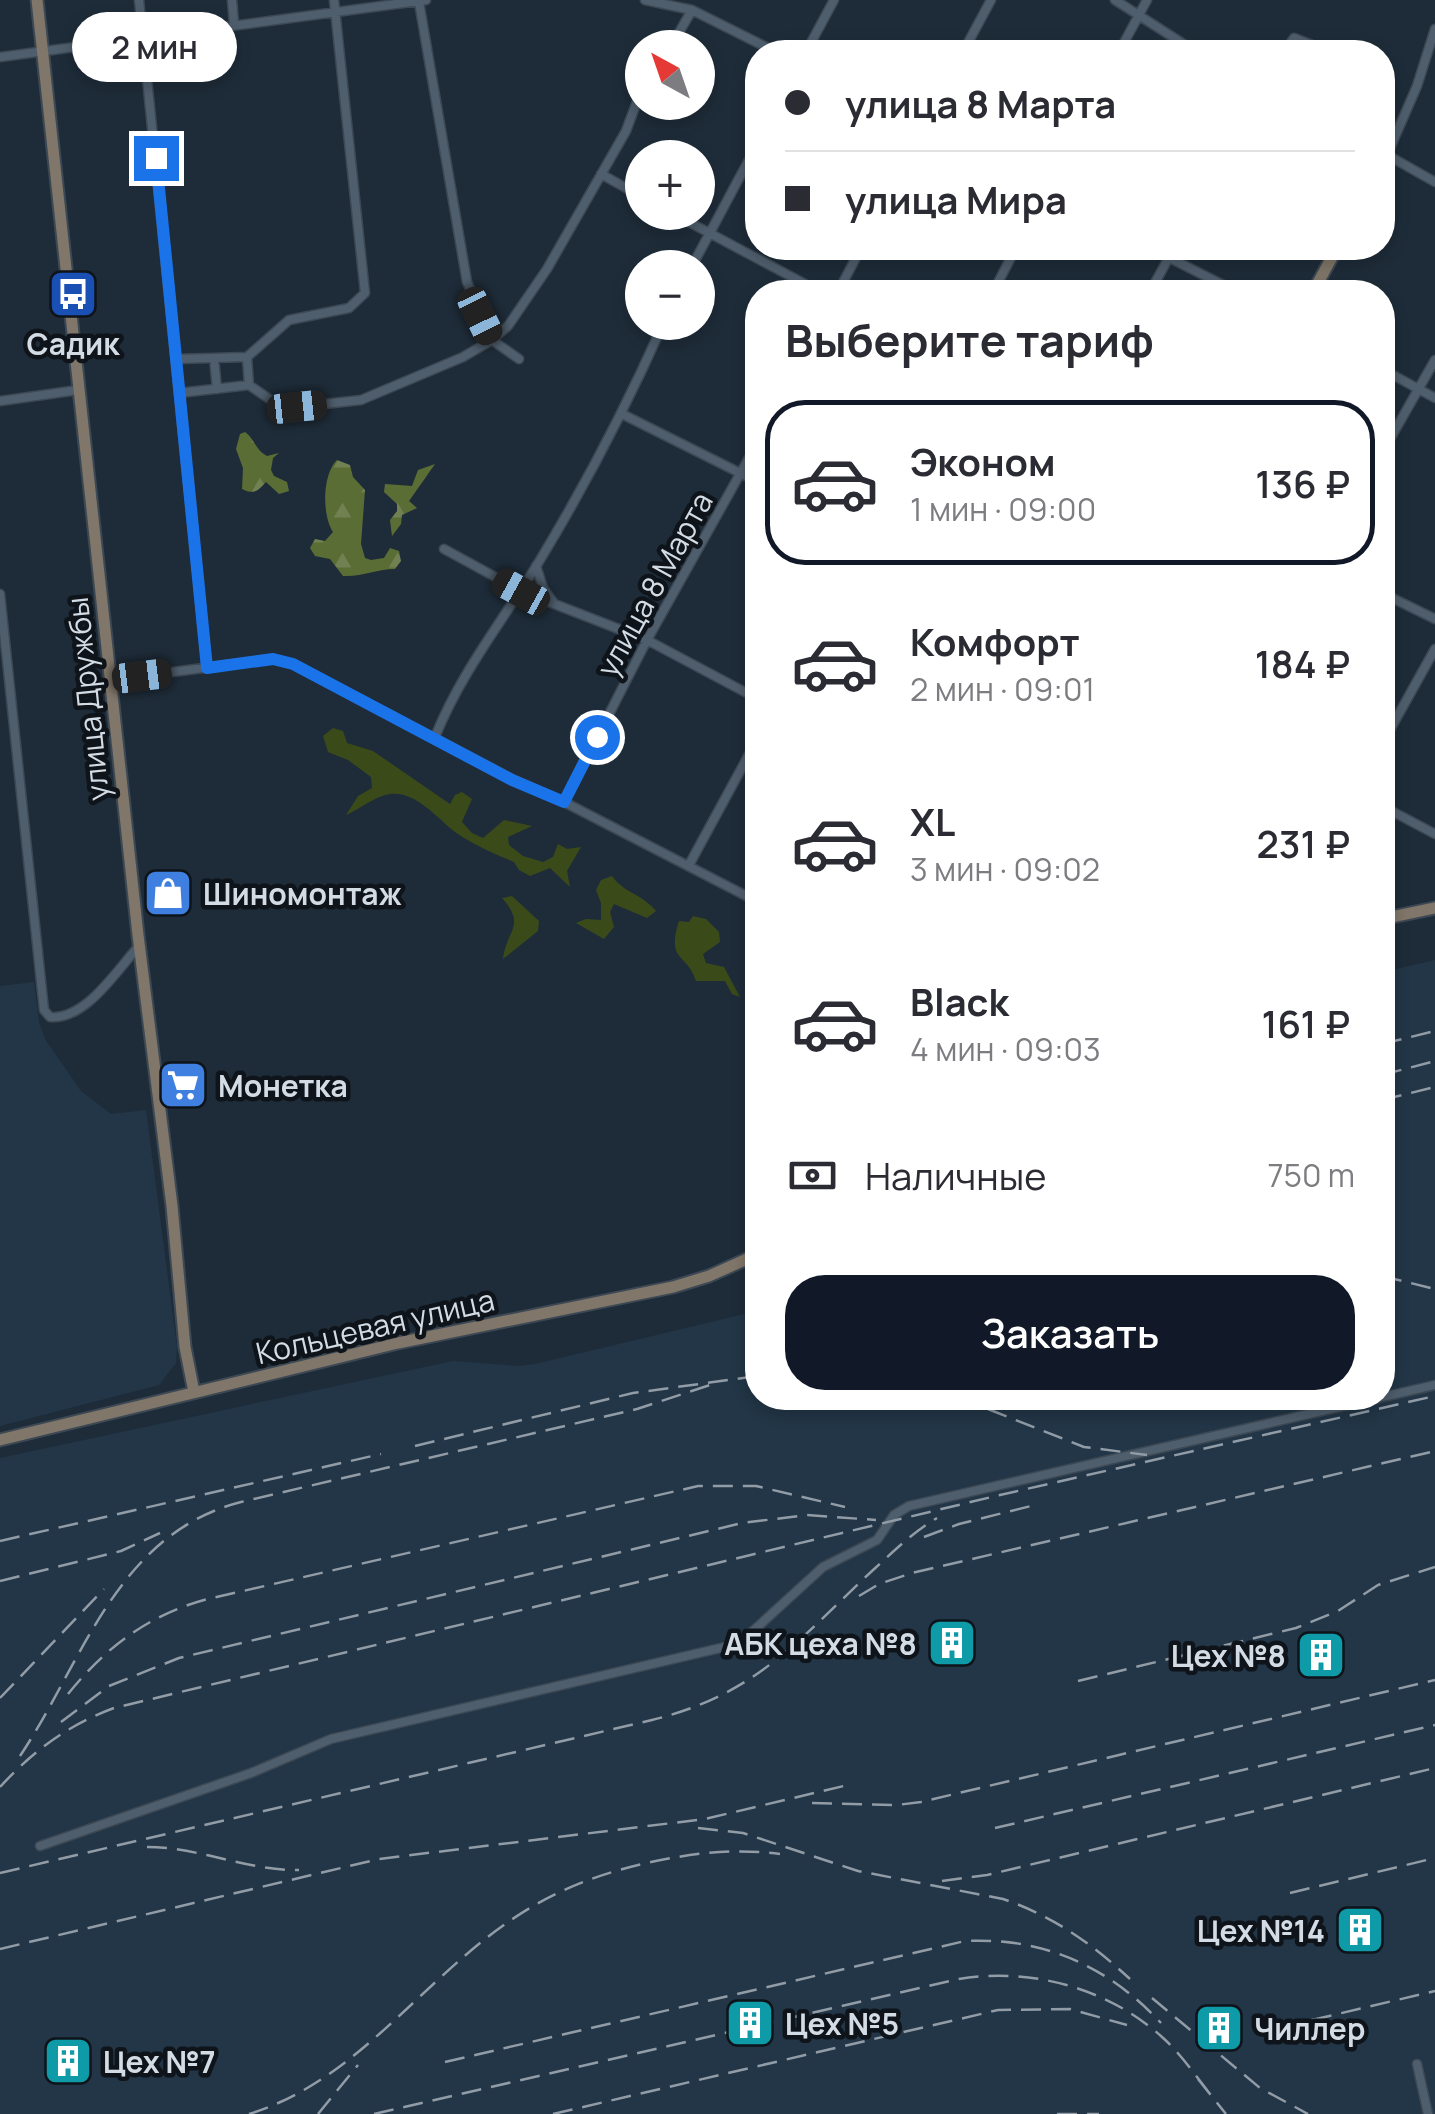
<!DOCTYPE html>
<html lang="ru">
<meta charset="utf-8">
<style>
body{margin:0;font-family:Manrope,sans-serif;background:#f2f2f3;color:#2b2b33;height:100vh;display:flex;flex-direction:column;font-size:38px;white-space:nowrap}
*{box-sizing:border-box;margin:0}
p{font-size:32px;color:#7c7c81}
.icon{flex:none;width:55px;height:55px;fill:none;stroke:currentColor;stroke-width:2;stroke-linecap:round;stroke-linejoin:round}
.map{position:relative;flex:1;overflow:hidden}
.drawer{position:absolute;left:745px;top:280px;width:650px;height:1130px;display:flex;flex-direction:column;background:#fff;border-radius:40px;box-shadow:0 5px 15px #0003}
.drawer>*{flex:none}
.top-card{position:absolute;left:745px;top:40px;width:650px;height:220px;border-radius:40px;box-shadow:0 5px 15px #0003;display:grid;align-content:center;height:220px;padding:0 40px;background:#fff}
.needle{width:65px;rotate:320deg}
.fabs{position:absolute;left:625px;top:30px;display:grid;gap:20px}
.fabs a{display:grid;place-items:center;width:90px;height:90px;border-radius:50%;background:#fff;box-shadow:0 5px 15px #0003;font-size:50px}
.end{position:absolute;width:45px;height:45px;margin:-22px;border:12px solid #1a73e8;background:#fff;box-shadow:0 0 0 5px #fff}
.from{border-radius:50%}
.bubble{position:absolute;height:70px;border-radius:35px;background:#fff;box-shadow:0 5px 15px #0003;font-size:32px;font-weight:600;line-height:70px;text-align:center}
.car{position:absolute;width:30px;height:60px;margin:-30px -15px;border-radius:12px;box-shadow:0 0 8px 2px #0007;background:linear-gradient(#222 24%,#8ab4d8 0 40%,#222 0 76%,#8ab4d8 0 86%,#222 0)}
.top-card b{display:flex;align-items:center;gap:35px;height:95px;font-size:38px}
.top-card b+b{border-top:2px solid #e1e1e2}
.top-card i{width:25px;height:25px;background:#2b2b33}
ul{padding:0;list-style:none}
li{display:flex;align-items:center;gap:30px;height:165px;margin:0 20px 15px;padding:0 20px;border:5px solid transparent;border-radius:40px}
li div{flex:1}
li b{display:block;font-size:38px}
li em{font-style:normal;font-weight:600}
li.on{border-color:#111827}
li>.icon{width:90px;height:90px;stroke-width:1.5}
h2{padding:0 40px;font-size:45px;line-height:120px}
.pay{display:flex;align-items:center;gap:25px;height:110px;padding:0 40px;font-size:38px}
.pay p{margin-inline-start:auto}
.cta{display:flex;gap:20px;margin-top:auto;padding:20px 40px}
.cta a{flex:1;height:115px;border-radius:40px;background:#111827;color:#fff;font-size:40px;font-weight:600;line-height:115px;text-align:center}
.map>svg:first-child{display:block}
.built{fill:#223647}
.grass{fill:#3b4a19}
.forest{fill:url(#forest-firs)}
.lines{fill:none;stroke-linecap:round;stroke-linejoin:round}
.street-casing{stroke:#3c4853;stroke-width:11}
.secondary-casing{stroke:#3c4853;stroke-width:15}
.street{stroke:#4f5e6d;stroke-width:8}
.secondary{stroke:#807669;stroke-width:11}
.rail{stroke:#929ca7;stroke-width:2.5;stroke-dasharray:20 10;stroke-linecap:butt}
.route{stroke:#1a73e8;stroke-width:12}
.labels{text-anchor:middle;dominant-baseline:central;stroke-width:9;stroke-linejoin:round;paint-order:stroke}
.poi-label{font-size:30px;font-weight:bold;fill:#d3dce5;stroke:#0e141a;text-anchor:start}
.street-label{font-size:30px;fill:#d3dce5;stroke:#0e141a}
</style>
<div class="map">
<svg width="1435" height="2114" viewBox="0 0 1435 2114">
<defs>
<pattern id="forest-firs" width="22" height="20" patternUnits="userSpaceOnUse" patternTransform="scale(2.5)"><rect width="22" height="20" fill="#5a6d34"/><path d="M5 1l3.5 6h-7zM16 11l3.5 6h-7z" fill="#718151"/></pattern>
</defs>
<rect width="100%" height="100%" fill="#1e2c39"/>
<path class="built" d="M1435,960V2114H0V1458L453,1361L519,1366L535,1364L757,1311L758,1398H1382L1383,972Z
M34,982L39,1022L45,1039L81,1091L111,1114L146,1110L177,1347L176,1363L159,1385L0,1426V986Z"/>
<path class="grass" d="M333,728L343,731L347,743L373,751L450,804L455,795L462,792L472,799L462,822L472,833L483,838L504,820L532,826L508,837L509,845L523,856L543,862L553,857L558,844L567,849L581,847L567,871L570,887L550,868L530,876L519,870L514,862C497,855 481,848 464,838C440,824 420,791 390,794C375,796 360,809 346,815L358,796L372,788L371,777L348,760L328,752L323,736Z
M612,876C625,894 641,893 656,911L647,918L614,904L610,912L614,927L604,939L576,923L586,919L601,920V903L596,890L601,880Z
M512,896L539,921L538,931L503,959C506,930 527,926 502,898Z
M693,916L706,919L719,932L720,942L703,954L706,963L724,967L740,997L732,994L725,981H696C687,952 666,963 679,921L689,922Z"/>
<path class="forest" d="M245,432C255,439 255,450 267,456L279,453L273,458L271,470L274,476L287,482L289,491L279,494L266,482C258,491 254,495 242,489L243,468L236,449L240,434Z
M337,460L350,465L353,477L365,490L361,544L365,558L371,560L384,558L390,548L399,551L401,561L395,569C377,569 362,577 343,576L330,559L315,556L310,548L315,539L325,541L333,532C322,515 322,475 337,460Z
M435,464L409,501L417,508L402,515L401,524L392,536L390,520L397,511V504L384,492L385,484L412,486L418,470Z"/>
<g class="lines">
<g class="street-casing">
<path id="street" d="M139,0L207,668
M232,0L234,24
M334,0L365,293L349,308L289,320L247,357L249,385L275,403L297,407L361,400L463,357L492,340L508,326L547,269L626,131L642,88
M645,0L692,10L776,52
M1115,0L1196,52
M419,2L467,282L492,340L519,359
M670,48L692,10
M806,52L834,0
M963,52L991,0
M1119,52L1147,0
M1284,52L1294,38L1330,52
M0,57L426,0
M1382,152L1435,182
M1387,155L1417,86L1435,29
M601,174L642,197
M670,212L820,292
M1150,248L1237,292
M691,268L758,143
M838,292L861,248
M993,292L1016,248
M1150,292L1174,248
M214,358L217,389
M176,359L247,357
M1382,369L1435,398
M179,393L249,385
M0,401L78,390
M622,414L758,482
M1382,453L1435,360
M444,549L521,591L647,640L758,699
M536,566L543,588L553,602
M1382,593L1435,619
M0,594L44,1010L50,1017C86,1020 116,971 139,946
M110,680L273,659L293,664L512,779L564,802L758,902
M435,737C461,672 504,619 540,560C586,484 628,403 664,322
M1382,744L1435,649
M564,802L647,640L758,442
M1382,806L1435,834
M689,865L758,738
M40,1846L251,1773L331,1739L729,1646L753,1631L823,1567L877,1540L894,1515L909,1506L1435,1385
M1417,2064L1428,2114"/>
</g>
<g class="secondary-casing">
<path id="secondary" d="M37,0L138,935L172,1206L185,1347L194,1392
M1382,164L1387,155
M1313,292L1337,248
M1382,919L1435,908
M0,1440L398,1343L673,1287L709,1276L758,1254"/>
</g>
<use href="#street" class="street"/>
<use href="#secondary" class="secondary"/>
<path class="rail" d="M1382,1044L1435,1031
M1382,1075L1435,1061
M1382,1100L1435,1087
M1382,1276L1435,1289
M960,1398L1084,1447L1147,1455
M415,1446L633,1393L758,1376
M924,1537L959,1524L1031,1506
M0,1541L381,1454
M0,1581L121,1551L160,1533
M859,1596L879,1584L912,1573L1435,1451
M1078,1681L1296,1628L1338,1611L1378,1585L1435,1567
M68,1694C105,1648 147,1616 204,1600L698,1486H756L845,1507
M0,1698L104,1589
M61,1722L109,1686L179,1658L742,1523L807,1515L876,1520
M20,1756C83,1662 116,1534 241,1502L637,1409L713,1384
M0,1787C33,1751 68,1725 114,1708L1000,1495L1435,1396
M812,1803L897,1805L921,1802L1435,1680
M698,1828L743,1833L858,1871L1003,1899C1053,1916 1091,1943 1130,1979
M995,1828L1435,1725
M147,1847C199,1847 248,1871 299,1870
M0,1873L652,1720C757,1694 797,1641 872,1571C893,1552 913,1532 937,1518
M942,1881L987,1875L1435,1768
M1290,1893L1435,1858
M0,1949L379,1859L705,1819L848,1785
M1152,1998L1260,2088L1308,2114
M1312,2020L1435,1991
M445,2062L965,1941C1043,1937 1108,1966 1161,2023
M1198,2079L1226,2114
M249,2114C327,2090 381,2032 440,1978C508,1915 560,1882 651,1862C694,1853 735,1848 780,1854
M318,2114L358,2065
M374,2114L959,1979C1030,1967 1108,1988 1162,2037C1179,2052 1193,2072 1207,2090
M553,2114L998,2010L1070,2009L1127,2025
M1057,2114H1099"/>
</g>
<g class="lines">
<path class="route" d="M156,158L207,668L273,659L293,664L512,780L564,802L597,737"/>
</g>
<defs>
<g id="bus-square" transform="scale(2.5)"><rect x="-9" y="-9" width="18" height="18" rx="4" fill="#1a4fb4" stroke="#0e141a"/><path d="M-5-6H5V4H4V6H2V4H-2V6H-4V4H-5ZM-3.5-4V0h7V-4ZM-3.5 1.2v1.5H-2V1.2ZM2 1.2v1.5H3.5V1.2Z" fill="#fff"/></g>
<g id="shop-square" transform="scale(2.5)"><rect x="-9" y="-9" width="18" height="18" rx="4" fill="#3f7fe0" stroke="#0e141a"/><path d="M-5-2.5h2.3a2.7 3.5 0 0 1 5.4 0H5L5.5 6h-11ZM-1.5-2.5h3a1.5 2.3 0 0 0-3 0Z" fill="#fff"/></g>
<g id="supermarket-square" transform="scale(2.5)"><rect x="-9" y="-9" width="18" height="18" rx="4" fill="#3f7fe0" stroke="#0e141a"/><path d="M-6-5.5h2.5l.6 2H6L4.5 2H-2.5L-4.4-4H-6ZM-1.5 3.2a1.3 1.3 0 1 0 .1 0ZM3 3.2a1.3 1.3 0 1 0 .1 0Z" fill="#fff"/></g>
<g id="building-square" transform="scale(2.5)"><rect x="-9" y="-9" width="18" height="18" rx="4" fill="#0f9aa8" stroke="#0e141a"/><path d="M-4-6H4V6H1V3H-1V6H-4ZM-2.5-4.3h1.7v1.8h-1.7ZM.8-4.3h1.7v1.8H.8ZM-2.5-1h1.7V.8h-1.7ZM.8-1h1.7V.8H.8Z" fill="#fff"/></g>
</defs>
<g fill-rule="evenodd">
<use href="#bus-square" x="73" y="294"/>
<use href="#shop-square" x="168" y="893"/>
<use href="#supermarket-square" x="183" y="1085"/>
<use href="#building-square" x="952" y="1643"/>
<use href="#building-square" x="1321" y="1655"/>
<use href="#building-square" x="1360" y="1930"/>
<use href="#building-square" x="750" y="2023"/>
<use href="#building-square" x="1219" y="2028"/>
<use href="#building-square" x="68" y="2061"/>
</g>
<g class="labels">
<g class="poi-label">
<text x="73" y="343" text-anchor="middle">Садик</text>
<text x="203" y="893">Шиномонтаж</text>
<text x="218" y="1085">Монетка</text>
<text x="917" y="1643" text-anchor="end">АБК цеха №8</text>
<text x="1286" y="1655" text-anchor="end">Цех №8</text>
<text x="1325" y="1930" text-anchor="end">Цех №14</text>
<text x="785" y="2023">Цех №5</text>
<text x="1254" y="2028">Чиллер</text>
<text x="103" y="2061">Цех №7</text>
</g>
<g class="street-label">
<text transform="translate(654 584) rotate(-61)">улица 8 Марта</text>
<text transform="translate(87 699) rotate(-96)">улица Дружбы</text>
<text transform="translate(375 1326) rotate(-13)">Кольцевая улица</text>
</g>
</g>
</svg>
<div class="fabs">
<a><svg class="needle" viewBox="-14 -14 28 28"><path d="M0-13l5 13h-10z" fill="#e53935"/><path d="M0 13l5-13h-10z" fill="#7c7c81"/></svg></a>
<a>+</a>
<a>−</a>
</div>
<i class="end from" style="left:597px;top:737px"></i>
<i class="end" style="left:156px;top:158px"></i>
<div class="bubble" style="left:72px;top:12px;width:165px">2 мин</div>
<i class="car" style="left:480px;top:316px;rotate:154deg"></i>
<i class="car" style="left:297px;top:407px;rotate:84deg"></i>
<i class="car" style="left:521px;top:592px;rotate:299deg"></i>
<i class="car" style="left:142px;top:676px;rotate:83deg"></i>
<div class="top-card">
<b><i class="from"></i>улица 8 Марта</b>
<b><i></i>улица Мира</b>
</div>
<section class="drawer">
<h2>Выберите тариф</h2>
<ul>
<li class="on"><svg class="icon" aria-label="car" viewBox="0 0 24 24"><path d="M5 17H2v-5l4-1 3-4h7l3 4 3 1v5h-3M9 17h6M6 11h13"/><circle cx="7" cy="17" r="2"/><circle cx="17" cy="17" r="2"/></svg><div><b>Эконом</b><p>1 мин · 09:00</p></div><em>136 ₽</em></li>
<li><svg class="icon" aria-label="car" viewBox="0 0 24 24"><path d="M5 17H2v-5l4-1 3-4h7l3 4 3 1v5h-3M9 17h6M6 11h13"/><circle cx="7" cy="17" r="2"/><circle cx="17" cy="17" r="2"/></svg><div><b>Комфорт</b><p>2 мин · 09:01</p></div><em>184 ₽</em></li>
<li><svg class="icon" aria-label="car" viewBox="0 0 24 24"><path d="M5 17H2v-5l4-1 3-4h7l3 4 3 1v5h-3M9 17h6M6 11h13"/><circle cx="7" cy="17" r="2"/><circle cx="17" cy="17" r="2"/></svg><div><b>XL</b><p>3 мин · 09:02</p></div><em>231 ₽</em></li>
<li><svg class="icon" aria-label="car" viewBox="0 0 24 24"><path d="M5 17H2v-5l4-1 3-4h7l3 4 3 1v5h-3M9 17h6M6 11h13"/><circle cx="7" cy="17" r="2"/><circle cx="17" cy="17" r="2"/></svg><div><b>Black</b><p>4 мин · 09:03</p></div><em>161 ₽</em></li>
</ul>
<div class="pay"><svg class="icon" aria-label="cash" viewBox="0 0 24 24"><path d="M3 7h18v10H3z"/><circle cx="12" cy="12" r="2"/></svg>Наличные<p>750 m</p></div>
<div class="cta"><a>Заказать</a></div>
</section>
</div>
